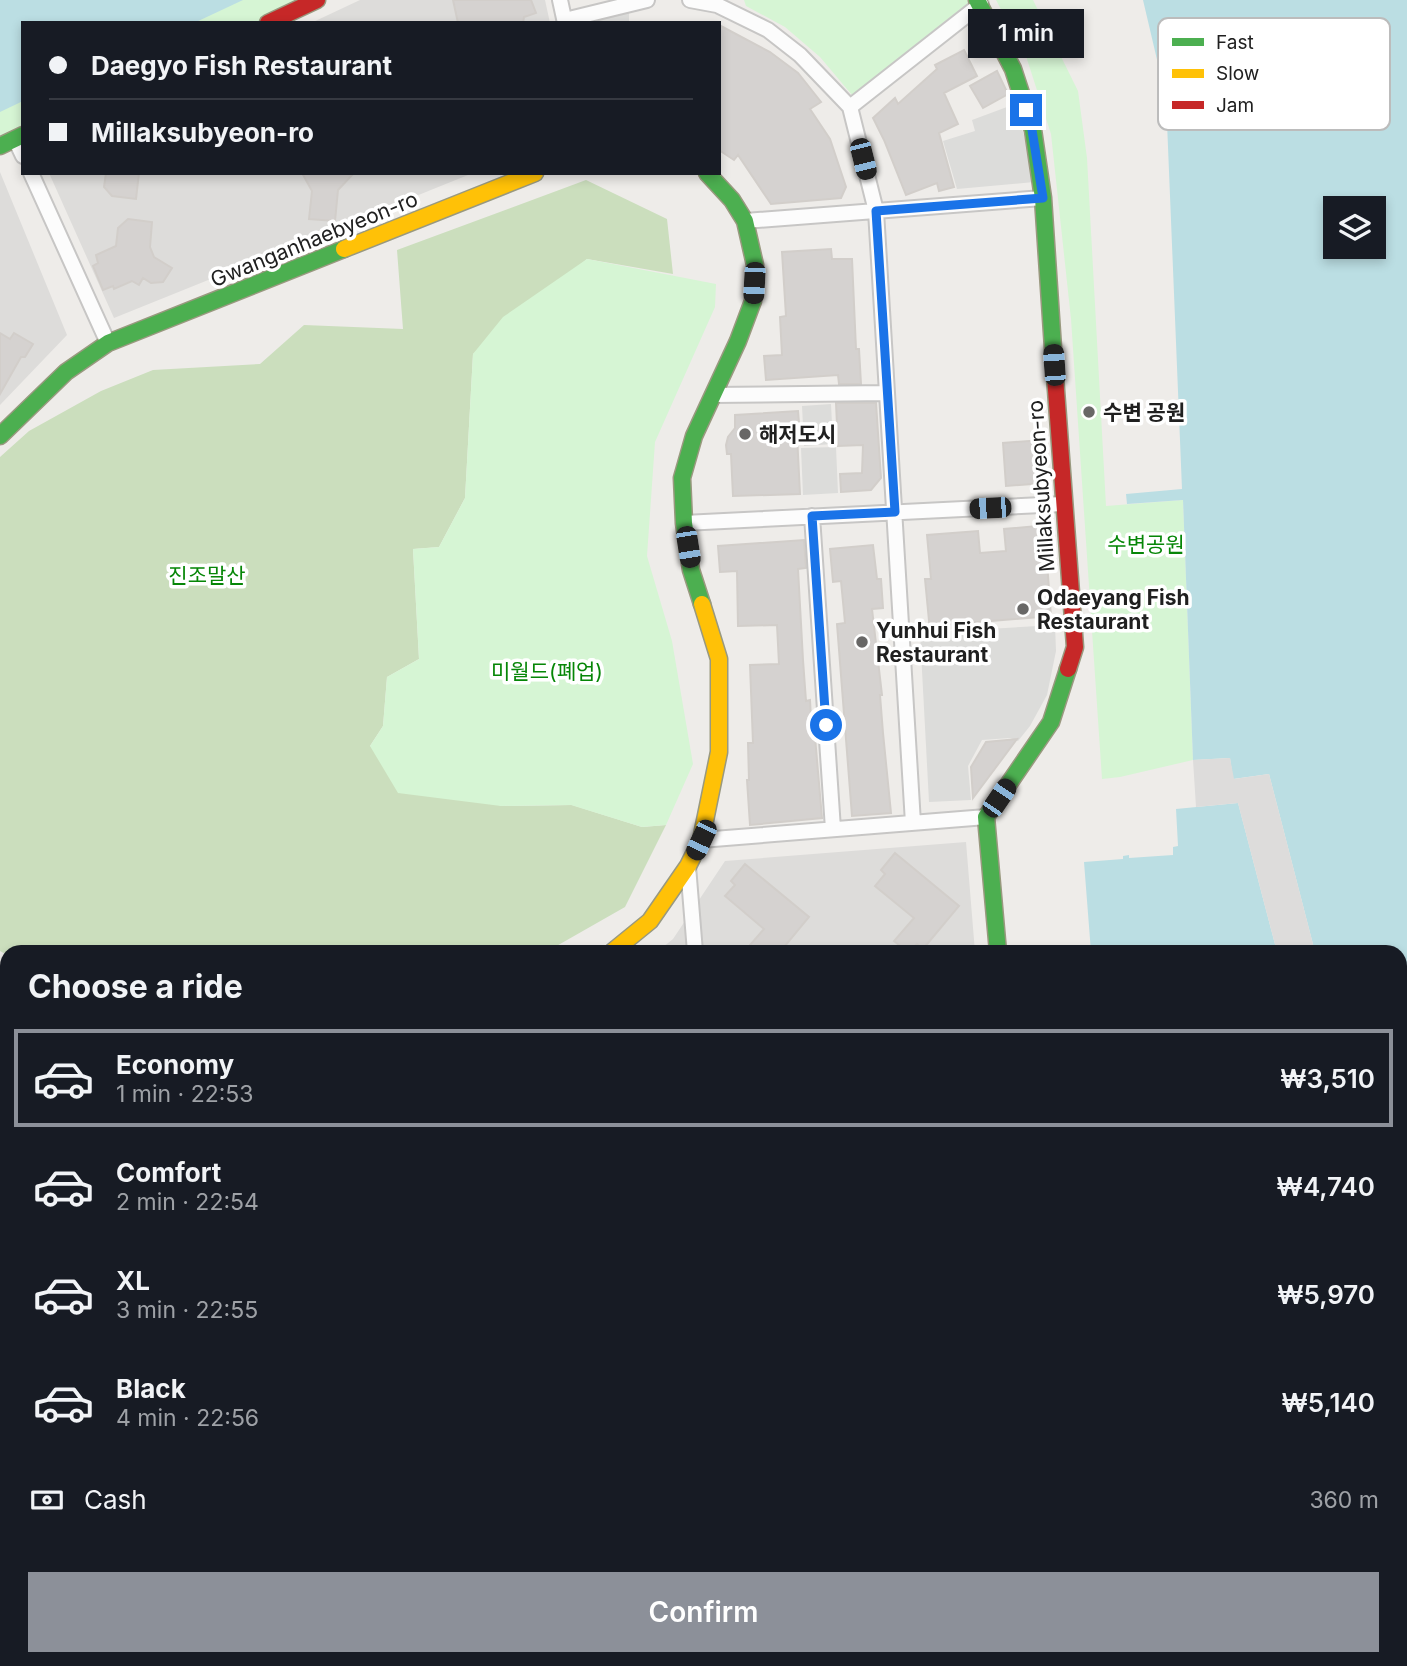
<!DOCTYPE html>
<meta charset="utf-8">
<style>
body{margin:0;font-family:Inter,"Noto Sans KR",sans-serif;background:#20242c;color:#f1f3f6;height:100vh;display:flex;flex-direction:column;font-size:26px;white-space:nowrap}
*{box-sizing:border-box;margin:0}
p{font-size:23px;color:#9ea1a6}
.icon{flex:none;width:38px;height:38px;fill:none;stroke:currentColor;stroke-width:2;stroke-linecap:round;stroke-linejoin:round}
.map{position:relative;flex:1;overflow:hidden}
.panel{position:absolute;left:0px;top:945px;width:1407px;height:721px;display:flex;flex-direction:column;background:#171b24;border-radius:21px 21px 0 0;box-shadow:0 4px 10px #0003}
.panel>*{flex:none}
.top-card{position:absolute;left:21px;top:21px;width:700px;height:154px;border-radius:0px;box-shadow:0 4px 10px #0003;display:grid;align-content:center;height:154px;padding:0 28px;background:#171b24}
.controls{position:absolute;left:1323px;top:196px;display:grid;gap:14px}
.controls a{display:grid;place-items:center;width:63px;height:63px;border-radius:0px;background:#171b24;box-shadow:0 4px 10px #0003;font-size:35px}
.end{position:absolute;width:32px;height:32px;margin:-16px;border:9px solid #1a73e8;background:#fff;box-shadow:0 0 0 4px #fff}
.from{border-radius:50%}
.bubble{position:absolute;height:49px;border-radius:0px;background:#171b24;box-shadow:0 4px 10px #0003;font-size:23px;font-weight:600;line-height:49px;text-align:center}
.car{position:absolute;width:21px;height:42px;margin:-21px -10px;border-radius:9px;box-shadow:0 0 5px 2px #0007;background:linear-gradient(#222 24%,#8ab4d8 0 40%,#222 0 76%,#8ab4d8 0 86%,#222 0)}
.top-card b{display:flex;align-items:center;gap:24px;height:66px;font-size:26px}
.top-card b+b{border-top:2px solid #363941}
.top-card i{width:18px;height:18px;background:#f1f3f6}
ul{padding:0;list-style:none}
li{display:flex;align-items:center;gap:21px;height:98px;margin:0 14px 10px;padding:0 14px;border:4px solid transparent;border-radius:0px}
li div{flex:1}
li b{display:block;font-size:26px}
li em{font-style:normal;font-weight:600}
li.current{border-color:#8c9099}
li>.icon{width:63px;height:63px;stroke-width:1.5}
h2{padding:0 28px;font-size:32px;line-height:84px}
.pay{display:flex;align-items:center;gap:18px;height:77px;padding:0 28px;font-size:26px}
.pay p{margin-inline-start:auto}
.button{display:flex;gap:14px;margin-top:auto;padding:14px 28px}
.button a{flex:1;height:80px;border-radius:0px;background:#8c9099;color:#fff;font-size:28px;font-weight:600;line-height:80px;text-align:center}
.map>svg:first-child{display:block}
.residential{fill:#dddcda}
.religious{fill:#dcdcda}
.forest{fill:#cbdebd}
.park{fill:#d6f5d4}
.water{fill:#bbdee3;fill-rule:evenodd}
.pier{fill:#dddcdb}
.building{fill:#d5d2d0;stroke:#d2ceca;stroke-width:2}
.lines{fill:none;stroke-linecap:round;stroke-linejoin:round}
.street-casing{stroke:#c7c6c5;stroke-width:18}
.fast-casing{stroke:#99997f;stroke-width:19}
.slow-casing{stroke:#99997f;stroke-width:19}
.jam-casing{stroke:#99997f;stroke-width:19}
.street{stroke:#fcfcfc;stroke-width:14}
.fast{stroke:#4caf50;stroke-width:16}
.slow{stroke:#ffc107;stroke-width:16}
.jam{stroke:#c62828;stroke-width:16}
.route{stroke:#1a73e8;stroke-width:9}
.poi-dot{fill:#686766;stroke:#fff;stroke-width:2.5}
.labels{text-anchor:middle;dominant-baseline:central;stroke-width:7;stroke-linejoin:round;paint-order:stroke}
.street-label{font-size:21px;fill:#202020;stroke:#fff}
.poi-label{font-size:21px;font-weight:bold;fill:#202020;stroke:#fff;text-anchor:start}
.park-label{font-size:21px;fill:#068607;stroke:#fff}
.key{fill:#fff;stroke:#bcbcbc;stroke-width:2}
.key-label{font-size:19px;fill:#202020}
</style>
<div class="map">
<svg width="1407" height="1666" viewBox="0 0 1407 1666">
<rect width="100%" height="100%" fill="#eeece9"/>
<path class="residential" d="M360,0H545L550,23H311Z
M0,172L67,335L0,405Z
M49,173H473L114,318Z
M966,842L975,952H657L673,939L725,861Z
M262,1659H482V1666H265Z
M516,1659H735L736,1666H517Z"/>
<path class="religious" d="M629,13V23H593L596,21Z
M1015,104L1027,146L1034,182L957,189L943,141L975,131L972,120Z
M831,404L833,444L804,446L802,406Z
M836,447L838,493L803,495L801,448Z
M1055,625L1056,651L1047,695L1030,726L1018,741L1010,738L982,740L968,766L971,800L929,802L920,633Z
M7,1598V1659H16L17,1666H0V1599Z
M345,1659H392L393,1666H345Z
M777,1659H833L834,1666H778Z"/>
<path class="forest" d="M586,180L667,219L673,274L587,259L473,354L465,498L439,547L413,549L419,659L387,677L383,726L370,746L501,806L572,805L642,827L666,825L625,907L546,952H7V955L0,951V457L29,431L101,391L153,370L260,364L304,325L403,329L397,250Z"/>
<path class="park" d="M222,0H317L268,23H170Z
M744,0H972L852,95L820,57L785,27L746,6Z
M996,0H1033L1078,91L1087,158L1106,506L1183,500L1193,760L1120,777L1102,779L1071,319L1051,134L1026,56Z
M23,91V135L0,145V102Z
M587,259L716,284L715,307L655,442L647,556L672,641L693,764L666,825L642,827L571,805L501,806L398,793L370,746L383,726L387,677L419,659L413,549L439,547L465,498L473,354L503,317Z"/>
<path class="water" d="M0,0H243L194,23H23V101L0,112Z
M1143,0H1407V1313L1400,1327V952H1315L1269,774L1233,779L1230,758L1193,760L1183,500L1127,504L1126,494L1182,489L1166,98ZM1335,208H1374V247H1335Z
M1238,803L1277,952H1091L1084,862L1123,859V856L1129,855V858L1173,855V847L1178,846L1176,809Z
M1407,1486V1666H1323L1327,1659H1400V1501Z"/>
<path class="pier" d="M1230,758L1234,779L1269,774L1315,952H1277L1238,803L1196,807L1193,760Z
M1407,1313V1486L1400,1501V1327Z
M1149,1659H1327L1323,1666H1150Z"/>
<path class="building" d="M453,0H531L536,13L524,17L523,23H458Z
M719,25L770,52L798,73L821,102L810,109L830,139L846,187L841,198L771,204L738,155L734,160L719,150Z
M964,50L977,76L944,93L958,124L939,133L954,187L939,191L937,183L906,195L884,140L873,118L895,98L898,104L937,69L935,65Z
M997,71L1008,94L983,108L970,86Z
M106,173H139L136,199L112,196L104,187Z
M302,173H354L338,190L335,221L309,219L312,191Z
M128,219L152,222L150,247L154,257L172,268L163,282L151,283L143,278L139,285L132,281L114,289L113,286L103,290L93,266L98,263L96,255L116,246L118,228Z
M831,249L832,259H852L856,349H859L861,384H839L838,375L766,380L764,356L782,355L780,317L786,316L782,252Z
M0,333L10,339L14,333L33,344L25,357H21L0,394Z
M836,403H876L881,478L871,490L841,492L840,474L862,473L863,445L838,446Z
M798,411L800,435H797L800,494L733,496L731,454H727L726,445L728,437L735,428V415Z
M1042,440L1045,483L1006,486L1003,443Z
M1048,525L1051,562H1047L1051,616L955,624V628L930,631L925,579H931L927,535L978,531L980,553L1006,551L1004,529Z
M804,540L806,568L798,569L803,660L806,701L810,700L812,737H815L822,818L750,825L747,780H749L748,743H753L750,665L779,664L777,625L738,626L737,571L720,572L718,546Z
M873,545L877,579H881L883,608L872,609L882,695H880L883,733L891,813L852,816L837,624L845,623L841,581L833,582L830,549Z
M1017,739L973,798L971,767L986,742Z
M895,853L959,906L923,949L917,944L908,952L894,941L914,918L875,886L885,874L881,870Z
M745,864L809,917L780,952H744L764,929L725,896L735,885L731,881Z"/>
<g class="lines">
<g class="street-casing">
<path id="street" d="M560,0L565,23
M690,0L717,5L768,30L800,55L850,107L876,211L913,823
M565,20L647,0
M850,107L981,4
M15,139L23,156
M31,173L108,343
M745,221L1043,198
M713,395L887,393
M812,516L833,829
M684,523L1063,504
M701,840L986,817
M688,866L695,952
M0,1302L7,1301
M0,1554L7,1553
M95,1659L97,1666
M497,1659L498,1666
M747,1659L748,1666"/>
</g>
<g class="fast-casing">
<path id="fast" d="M977,0L1013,69L1033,130L1043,198L1054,363
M0,146L23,135
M0,436L66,372L108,343L344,249
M702,604L691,570L684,523L682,478L694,436L738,341L753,301L755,265L745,221L732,200L707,173
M998,952L986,817L1051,722L1068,669"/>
</g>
<g class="slow-casing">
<path id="slow" d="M344,249L535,173
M612,952L650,921L688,866L701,840L719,752V659L702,604
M0,1085L7,1091
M236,1659L239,1666"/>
</g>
<g class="jam-casing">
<path id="jam" d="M268,23L317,0
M1054,363L1075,647L1068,669
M1096,1659L1098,1666"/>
</g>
<use href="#street" class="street"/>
<use href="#fast" class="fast"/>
<use href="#slow" class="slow"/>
<use href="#jam" class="jam"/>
</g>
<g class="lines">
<path class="route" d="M826,725L812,516L895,512L876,211L1043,198L1032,130L1026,110"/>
</g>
<g class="poi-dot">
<circle cx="1089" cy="412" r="7"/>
<circle cx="745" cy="434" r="7"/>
<circle cx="1023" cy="609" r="7"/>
<circle cx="862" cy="642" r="7"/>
</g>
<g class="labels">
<g class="street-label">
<text transform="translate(314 239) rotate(-22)">Gwanganhaebyeon-ro</text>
<text transform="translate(1041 486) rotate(-94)">Millaksubyeon-ro</text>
</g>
<g class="poi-label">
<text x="1103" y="412">수변 공원</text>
<text x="759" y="434">해저도시</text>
<text x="1037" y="597">Odaeyang Fish<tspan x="1037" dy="24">Restaurant</tspan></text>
<text x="876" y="630">Yunhui Fish<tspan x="876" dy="24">Restaurant</tspan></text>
</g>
<g class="park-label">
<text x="1146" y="544">수변공원</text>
<text x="207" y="575">진조말산</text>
<text x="547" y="671">미월드(폐업)</text>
</g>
</g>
<rect x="1158" y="18" width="232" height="112" rx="10" class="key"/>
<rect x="1172" y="38" width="32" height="8" fill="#4caf50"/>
<rect x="1172" y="69" width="32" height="9" fill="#ffc107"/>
<rect x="1172" y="101" width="32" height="8" fill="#c62828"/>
<g class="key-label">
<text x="1216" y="49">Fast</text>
<text x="1216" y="80">Slow</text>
<text x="1216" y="112">Jam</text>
</g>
</svg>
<div class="controls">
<a><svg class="icon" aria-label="layers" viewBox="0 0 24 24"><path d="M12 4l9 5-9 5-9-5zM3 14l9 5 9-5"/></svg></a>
</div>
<i class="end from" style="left:826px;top:725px"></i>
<i class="end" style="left:1026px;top:110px"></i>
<div class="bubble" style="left:968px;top:9px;width:116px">1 min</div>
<i class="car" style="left:863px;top:159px;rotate:166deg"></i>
<i class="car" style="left:754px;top:283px;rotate:183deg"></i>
<i class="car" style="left:1054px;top:365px;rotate:356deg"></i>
<i class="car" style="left:990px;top:508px;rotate:267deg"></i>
<i class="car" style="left:688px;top:547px;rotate:171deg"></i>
<i class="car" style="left:999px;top:798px;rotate:34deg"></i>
<i class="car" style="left:701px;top:840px;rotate:205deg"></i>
<div class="top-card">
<b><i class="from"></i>Daegyo Fish Restaurant</b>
<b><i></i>Millaksubyeon-ro</b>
</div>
<section class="panel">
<h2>Choose a ride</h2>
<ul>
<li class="current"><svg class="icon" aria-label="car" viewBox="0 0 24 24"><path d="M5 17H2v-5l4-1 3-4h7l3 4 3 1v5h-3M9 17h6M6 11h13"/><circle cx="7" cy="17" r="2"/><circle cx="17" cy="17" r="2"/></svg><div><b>Economy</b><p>1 min · 22:53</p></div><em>₩3,510</em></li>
<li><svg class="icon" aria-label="car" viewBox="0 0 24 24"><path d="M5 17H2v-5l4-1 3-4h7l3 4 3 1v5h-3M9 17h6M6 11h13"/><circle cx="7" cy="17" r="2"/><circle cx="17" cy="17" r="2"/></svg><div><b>Comfort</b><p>2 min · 22:54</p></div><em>₩4,740</em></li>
<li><svg class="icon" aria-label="car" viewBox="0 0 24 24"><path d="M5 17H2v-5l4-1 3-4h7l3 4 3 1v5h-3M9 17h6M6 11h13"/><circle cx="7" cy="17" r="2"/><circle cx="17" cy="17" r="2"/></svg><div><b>XL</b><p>3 min · 22:55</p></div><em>₩5,970</em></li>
<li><svg class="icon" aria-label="car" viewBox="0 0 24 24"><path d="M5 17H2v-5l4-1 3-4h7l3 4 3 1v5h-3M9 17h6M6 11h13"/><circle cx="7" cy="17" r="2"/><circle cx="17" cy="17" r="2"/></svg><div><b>Black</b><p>4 min · 22:56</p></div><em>₩5,140</em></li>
</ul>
<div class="pay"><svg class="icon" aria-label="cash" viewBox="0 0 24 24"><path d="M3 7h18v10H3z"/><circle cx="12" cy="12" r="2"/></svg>Cash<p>360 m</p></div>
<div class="button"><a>Confirm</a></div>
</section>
</div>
